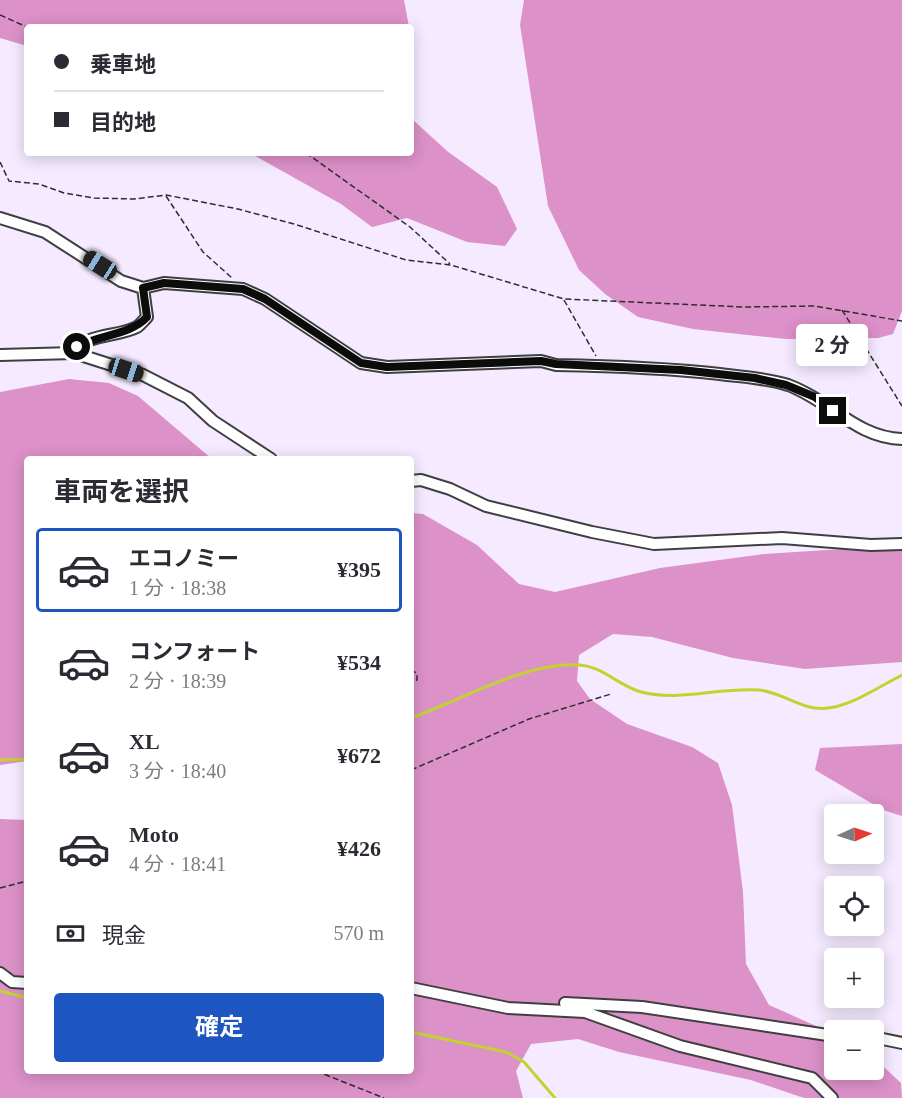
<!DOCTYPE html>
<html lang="ja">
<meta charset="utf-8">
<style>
body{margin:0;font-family:"Times New Roman","Noto Sans JP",serif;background:#f2f2f3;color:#2b2b33;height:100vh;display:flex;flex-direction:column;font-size:22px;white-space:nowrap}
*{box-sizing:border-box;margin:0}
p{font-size:20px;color:#7c7c81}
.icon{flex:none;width:33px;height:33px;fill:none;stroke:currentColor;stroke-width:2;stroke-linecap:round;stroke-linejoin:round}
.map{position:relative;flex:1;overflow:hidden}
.sheet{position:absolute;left:24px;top:456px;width:390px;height:618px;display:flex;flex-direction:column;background:#fff;border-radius:6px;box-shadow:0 3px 15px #0003}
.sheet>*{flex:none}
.banner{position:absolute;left:24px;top:24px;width:390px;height:132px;border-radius:6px;box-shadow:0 3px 15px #0003;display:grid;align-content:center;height:132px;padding:0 30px;background:#fff}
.needle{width:39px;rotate:87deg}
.buttons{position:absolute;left:824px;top:804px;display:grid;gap:12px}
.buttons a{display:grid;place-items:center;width:60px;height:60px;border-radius:6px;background:#fff;box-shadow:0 3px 15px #0003;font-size:30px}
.end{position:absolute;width:27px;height:27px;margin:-14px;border:8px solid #0c0c0c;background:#fff;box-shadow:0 0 0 3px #fff}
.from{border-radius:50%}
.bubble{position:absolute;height:42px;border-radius:6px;background:#fff;box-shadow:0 3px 15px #0003;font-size:20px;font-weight:700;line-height:42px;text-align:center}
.car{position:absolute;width:18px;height:36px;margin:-18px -9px;border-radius:8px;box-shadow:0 0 4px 2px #0007;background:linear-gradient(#222 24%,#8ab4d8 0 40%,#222 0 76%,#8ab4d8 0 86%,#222 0)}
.banner b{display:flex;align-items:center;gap:21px;height:57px;font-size:22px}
.banner b+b{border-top:2px solid #e1e1e2}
.banner i{width:15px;height:15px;background:#2b2b33}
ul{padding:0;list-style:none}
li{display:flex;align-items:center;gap:18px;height:84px;margin:0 12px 9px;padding:0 18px;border:3px solid transparent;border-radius:6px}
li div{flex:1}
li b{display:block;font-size:22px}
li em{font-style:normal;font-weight:700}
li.selected{border-color:#1e56c1}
li>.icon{width:54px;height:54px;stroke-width:1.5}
h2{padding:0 30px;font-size:27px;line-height:72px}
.pay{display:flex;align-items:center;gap:15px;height:66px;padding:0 30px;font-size:22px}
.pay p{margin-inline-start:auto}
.action{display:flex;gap:12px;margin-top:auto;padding:12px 30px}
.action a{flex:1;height:69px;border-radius:6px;background:#1e56c1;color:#fff;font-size:24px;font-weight:700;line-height:69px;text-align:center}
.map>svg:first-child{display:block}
.forest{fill:#dc91c9}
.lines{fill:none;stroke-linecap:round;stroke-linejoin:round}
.stream{stroke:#c2d330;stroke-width:3}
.street-casing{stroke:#3f3f3f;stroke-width:14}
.path{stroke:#2e2e2e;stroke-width:1.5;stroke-dasharray:6 3;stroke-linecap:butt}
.street{stroke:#fff;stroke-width:10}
.route{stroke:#0c0c0c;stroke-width:8}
</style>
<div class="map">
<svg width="902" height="1098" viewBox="0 0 902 1098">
<rect width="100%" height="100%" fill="#f5eaff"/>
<path class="forest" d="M0,0H404L409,27H27V46L0,38Z
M524,0H902V311L893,334L878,338L786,339L693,329L638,317L605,294L579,270L548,206L520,25Z
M411,118L447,151L497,187L517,229L505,246L467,242L407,218L372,227L341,204L250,153H411Z
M69,379L109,383L138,396L212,459H27V761L0,765V392Z
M411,513L423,514L477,545L519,584L555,592L660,568L764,554L875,547L902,550V662L805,669L733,658L652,637L613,634L579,655L577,681L590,699L627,724L692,747L718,763L732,805L743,892L746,964L769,1005L834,1034V1070H873V1057L901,1083L902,1098H804L751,1080L619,1052L578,1039L531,1044L516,1071L523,1098H0V819L27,820V1071H411Z
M902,744V816L883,810L815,770L820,748Z"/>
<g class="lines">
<path class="stream" d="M411,718C462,700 524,662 579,665C602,666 619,686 641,692C680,702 719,687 759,690C783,692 803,712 828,708C853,705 880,686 902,675
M0,760L27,759
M0,991L27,998
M411,1032L506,1052L524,1062L555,1098"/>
<g class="street-casing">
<path id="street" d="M0,218L45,232L121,281L143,288L164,283L243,289L265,299L361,363L387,367L541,361L556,365C611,366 666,368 720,374C742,377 767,378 788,385C829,400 857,438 902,439
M74,353C84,333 119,337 137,327C140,325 144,320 147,317L143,288
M0,355L74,353L143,375L188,398L213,421L271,459
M411,481L421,480L450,489L486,506L592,532L654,544L782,538L871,545L902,544
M0,973L12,982L27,983
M411,988L508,1008L585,1012L680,1046L812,1078L832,1098
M565,1003L642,1007L834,1036
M873,1037L902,1043"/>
</g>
<path class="path" d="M0,15L27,27
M306,153L410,227L450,264
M0,162L9,181L39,184L64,193L94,198L134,199L166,195L238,209L294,224L406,260L451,265L564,299L744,307L814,306L902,321
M166,196L203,252L232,278
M564,300L596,356
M842,310L902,406
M411,669L417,674V680L411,684
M411,770L529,719L611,694
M0,888L27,881
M316,1071L384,1098"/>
<use href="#street" class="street"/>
</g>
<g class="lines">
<path class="route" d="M77,347C100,334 129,336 147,317L143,288L164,283L243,289L265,299L361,363L387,367L541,361L556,364L681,370L755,378L786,385L815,397L833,411"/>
</g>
</svg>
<div class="buttons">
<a><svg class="needle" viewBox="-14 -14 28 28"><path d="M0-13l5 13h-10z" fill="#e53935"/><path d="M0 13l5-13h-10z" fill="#7c7c81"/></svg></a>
<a><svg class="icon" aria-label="locate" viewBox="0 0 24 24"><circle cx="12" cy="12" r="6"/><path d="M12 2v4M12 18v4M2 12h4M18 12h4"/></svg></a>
<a>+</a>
<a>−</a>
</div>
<i class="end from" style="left:77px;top:347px"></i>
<i class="end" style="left:833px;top:411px"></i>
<div class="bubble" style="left:796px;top:324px;width:72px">2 分</div>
<i class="car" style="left:100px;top:265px;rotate:302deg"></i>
<i class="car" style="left:126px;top:370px;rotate:108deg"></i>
<div class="banner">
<b><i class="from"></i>乗車地</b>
<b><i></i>目的地</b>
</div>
<section class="sheet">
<h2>車両を選択</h2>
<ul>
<li class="selected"><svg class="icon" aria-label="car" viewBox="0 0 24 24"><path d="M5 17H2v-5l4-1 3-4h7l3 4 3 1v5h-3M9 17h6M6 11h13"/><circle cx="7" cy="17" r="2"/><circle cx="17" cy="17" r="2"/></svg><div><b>エコノミー</b><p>1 分 · 18:38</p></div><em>¥395</em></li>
<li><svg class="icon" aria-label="car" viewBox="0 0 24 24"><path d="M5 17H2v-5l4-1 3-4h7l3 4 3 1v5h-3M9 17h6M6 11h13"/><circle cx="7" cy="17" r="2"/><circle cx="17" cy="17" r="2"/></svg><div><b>コンフォート</b><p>2 分 · 18:39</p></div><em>¥534</em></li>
<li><svg class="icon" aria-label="car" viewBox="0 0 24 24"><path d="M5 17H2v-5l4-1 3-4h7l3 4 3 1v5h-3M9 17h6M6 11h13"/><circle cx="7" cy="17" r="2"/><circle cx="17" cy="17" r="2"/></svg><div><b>XL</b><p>3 分 · 18:40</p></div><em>¥672</em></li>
<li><svg class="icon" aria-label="car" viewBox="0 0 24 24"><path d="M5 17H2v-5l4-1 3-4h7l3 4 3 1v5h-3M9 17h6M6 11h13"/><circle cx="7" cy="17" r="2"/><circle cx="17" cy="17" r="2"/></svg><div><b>Moto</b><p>4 分 · 18:41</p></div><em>¥426</em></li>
</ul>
<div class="pay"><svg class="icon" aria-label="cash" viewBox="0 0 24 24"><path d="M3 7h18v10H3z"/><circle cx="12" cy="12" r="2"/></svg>現金<p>570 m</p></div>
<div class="action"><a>確定</a></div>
</section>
</div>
